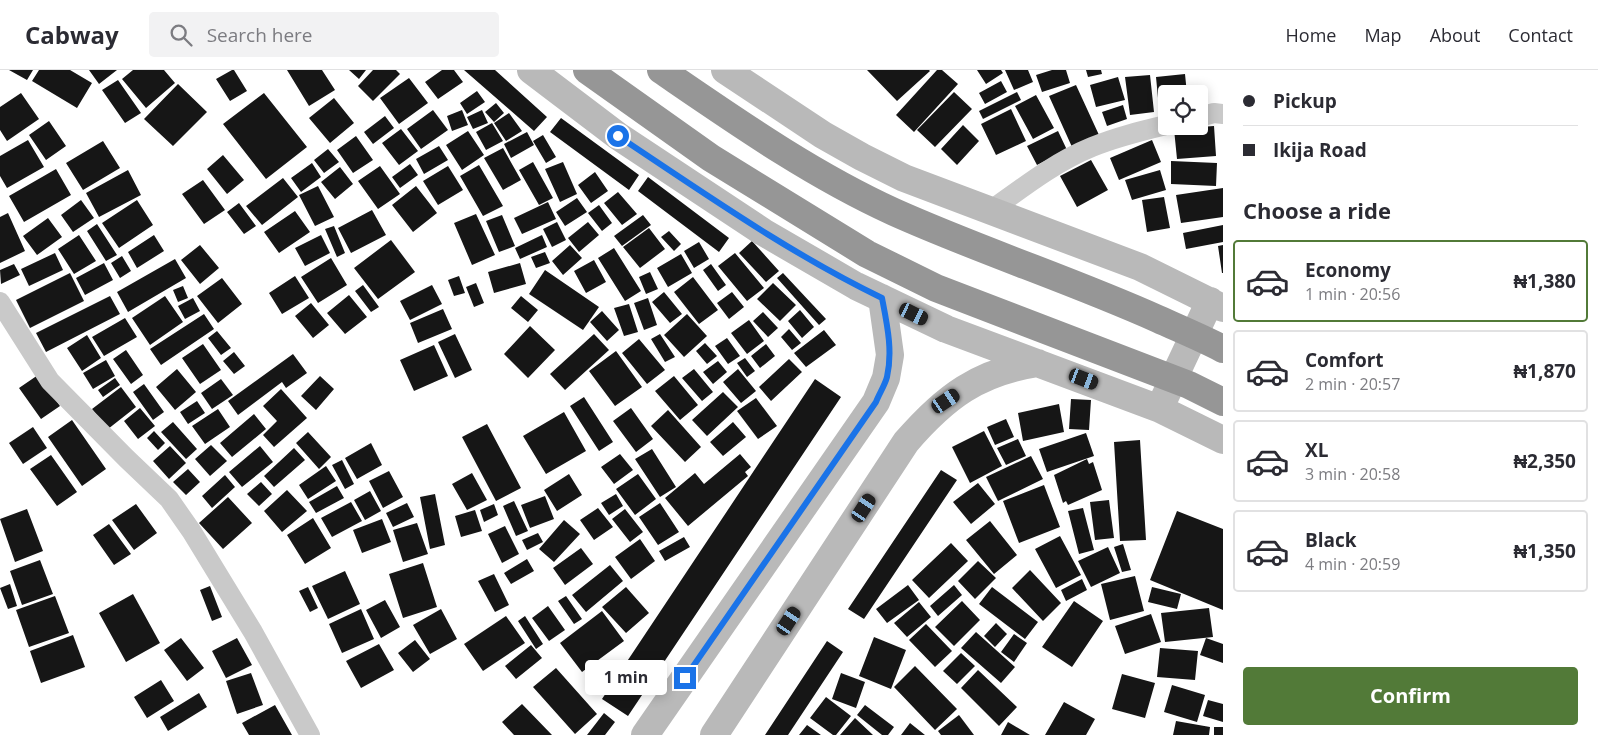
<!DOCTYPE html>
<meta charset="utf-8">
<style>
body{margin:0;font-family:"Open Sans",sans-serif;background:#f2f2f3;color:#2b2b33;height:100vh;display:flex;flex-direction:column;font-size:19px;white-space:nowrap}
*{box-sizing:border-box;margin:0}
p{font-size:16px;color:#7c7c81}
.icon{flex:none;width:28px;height:28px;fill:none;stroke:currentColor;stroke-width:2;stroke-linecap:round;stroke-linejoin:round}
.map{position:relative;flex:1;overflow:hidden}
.drawer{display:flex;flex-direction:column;background:#fff;width:375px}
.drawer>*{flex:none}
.banner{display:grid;align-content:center;height:110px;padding:0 20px;background:#fff}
.fabs{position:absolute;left:1158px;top:15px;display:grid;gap:10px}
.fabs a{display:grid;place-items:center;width:50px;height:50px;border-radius:5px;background:#fff;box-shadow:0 2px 12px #0003;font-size:25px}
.end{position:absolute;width:22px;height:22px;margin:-11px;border:6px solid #1a73e8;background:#fff;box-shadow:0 0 0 2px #fff}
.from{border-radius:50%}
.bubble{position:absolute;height:35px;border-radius:5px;background:#fff;box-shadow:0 2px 12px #0003;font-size:16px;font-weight:700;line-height:35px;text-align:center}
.car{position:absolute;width:15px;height:30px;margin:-15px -8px;border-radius:6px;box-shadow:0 0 4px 1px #0007;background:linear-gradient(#222 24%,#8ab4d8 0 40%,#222 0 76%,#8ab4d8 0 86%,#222 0)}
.banner b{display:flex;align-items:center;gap:18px;height:48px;font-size:19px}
.banner b+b{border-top:1px solid #e1e1e2}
.banner i{width:12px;height:12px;background:#2b2b33}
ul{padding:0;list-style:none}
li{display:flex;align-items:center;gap:15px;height:82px;margin:0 10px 8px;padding:0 10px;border:2px solid #e1e1e2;border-radius:5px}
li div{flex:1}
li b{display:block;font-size:19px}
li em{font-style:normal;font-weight:700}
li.current{border-color:#527a38}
li>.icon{width:45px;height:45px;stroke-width:1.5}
h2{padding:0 20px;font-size:22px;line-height:60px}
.action{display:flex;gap:10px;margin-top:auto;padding:10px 20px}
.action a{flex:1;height:58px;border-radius:5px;background:#527a38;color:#fff;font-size:20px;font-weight:700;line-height:58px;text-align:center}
header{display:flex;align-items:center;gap:30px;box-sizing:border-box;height:70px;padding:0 25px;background:#fff;border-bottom:1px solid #e1e1e2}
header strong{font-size:24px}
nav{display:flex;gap:28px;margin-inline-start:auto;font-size:18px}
.search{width:350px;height:45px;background:#f2f2f3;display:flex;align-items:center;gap:12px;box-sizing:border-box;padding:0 18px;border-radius:5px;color:#7c7c81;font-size:19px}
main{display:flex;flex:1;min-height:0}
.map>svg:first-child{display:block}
.building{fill:#161616}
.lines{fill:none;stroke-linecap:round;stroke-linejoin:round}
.street{stroke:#c9c9c9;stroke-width:20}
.secondary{stroke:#b9b9b9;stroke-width:28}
.highway{stroke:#969696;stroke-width:28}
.route{stroke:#1a73e8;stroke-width:6}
</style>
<header>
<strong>Cabway</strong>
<div class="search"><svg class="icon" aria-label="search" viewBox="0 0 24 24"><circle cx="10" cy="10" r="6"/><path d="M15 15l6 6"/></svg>Search here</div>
<nav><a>Home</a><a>Map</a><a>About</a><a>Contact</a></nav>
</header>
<main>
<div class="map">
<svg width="1223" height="665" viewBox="0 0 1223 665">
<rect width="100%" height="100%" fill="#fff"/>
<path class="building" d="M9,0H33L27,10Z
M39,0H70L92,13L77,38L32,11Z
M89,0H117L99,14Z
M133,0H164L175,13L146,38L122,9Z
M232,0H234L247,21L230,31L216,9Z
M287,0H322L335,20L309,36Z
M349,0H366L359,9Z
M373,0H396L400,4L373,31L358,16Z
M442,0H454L463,12L438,29L425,12Z
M464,0H495L547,47L534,61Z
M867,0H929L930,1L897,31Z
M937,0H942L958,14L914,62L896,45Z
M977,0H1001L1003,3L986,14Z
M1005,0H1028L1033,12L1014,20Z
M1052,0H1066L1070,13L1042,22L1036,5Z
M1086,0H1101L1102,4L1088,7Z
M1185,4L1187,24H1166V48L1160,49L1156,7Z
M1150,5L1154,42L1130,45L1125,7Z
M1118,7L1125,30L1096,37L1090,15Z
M409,8L428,33L399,54L380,28Z
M118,10L141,43L125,53L102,20Z
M1001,11L1007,22L985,34L979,23Z
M178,14L207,42L173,76L144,49Z
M1076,15L1099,65L1072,77L1049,26Z
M477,21L485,32L467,44L460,33Z
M954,22L972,39L935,77L917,60Z
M1017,22L1021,30L983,49L979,41Z
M21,23L39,49L7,71L0,60V37Z
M264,23L307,77L266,109L223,54Z
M1036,25L1054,58L1033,69L1015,36Z
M334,28L354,53L330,73L309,48Z
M496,33L504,43L494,52L485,42Z
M1123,35L1127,49L1107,56L1102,42Z
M1011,39L1026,71L996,85L981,54Z
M433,40L448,60L421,79L407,59Z
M462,40L468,55L452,61L447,46Z
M482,40L488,53L473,59L467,47Z
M509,43L522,61L506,71L494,53Z
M385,46L394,58L373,74L364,62Z
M561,48L639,105L629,120L550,62Z
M49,51L66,76L46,90L29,65Z
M492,53L503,71L486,80L476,62Z
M963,55L979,71L957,95L941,79Z
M1214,56L1216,86L1177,89L1174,59Z
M401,59L418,81L399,95L382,73Z
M468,61L484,85L462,100L446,75Z
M1058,61L1067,80L1037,95L1027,76Z
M527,62L534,75L511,88L504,74Z
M543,65L556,87L546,93L533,71Z
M356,66L373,90L353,103L337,80Z
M28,70L44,97L7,118L0,106V86Z
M1152,70L1161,92L1119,110L1110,88Z
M103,71L120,98L83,120L66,93Z
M439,76L448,90L424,104L416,89Z
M503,78L521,110L503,120L484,88Z
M328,79L339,92L324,103L314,90Z
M223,85L244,110L227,124L207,99Z
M1091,90L1108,120L1077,137L1060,106Z
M1171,91L1217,93L1216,116L1171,114Z
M533,92L553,128L539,135L519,100Z
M563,92L577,124L560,132L545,99Z
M312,93L321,107L301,122L291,108Z
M410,94L418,105L400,118L392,107Z
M479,95L503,136L483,146L460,106Z
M380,96L400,124L378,139L358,111Z
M448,96L463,120L438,135L423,111Z
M340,97L353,114L335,129L321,112Z
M56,99L71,125L24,152L9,126Z
M128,100L141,125L99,147L86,123Z
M1160,100L1166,120L1132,130L1125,110Z
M595,102L608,121L591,133L578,115Z
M648,107L729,168L719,182L638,121Z
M283,108L298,127L262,155L246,136Z
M203,110L225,140L204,154L182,124Z
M318,116L334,147L315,156L299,125Z
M416,116L437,143L413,162L392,135Z
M1223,118V147L1181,153L1176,125Z
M618,122L637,144L622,155L604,133Z
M1164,127L1170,158L1147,162L1142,130Z
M577,128L587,142L565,156L556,142Z
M81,130L94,148L73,162L61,145Z
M137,130L153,155L119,178L102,153Z
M548,132L556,149L522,164L514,148Z
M239,133L256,156L244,164L227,142Z
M599,135L612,153L602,161L588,143Z
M372,140L386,165L351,183L338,158Z
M295,141L310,162L279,183L264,162Z
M8,143L25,181L0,193V147Z
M476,144L495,185L472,195L454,153Z
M502,145L515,176L499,182L486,151Z
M643,145L651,155L622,176L614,166Z
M48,148L62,167L37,185L23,166Z
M557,152L566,170L552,177L543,159Z
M588,152L599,165L579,182L568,168Z
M97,154L117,185L106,191L87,161Z
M1223,155V172L1186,179L1183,163Z
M334,156L345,183L337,187L325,159Z
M649,158L665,179L640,198L623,177Z
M669,161L681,174L674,181L661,167Z
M79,165L96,191L74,204L58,179Z
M154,165L164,181L137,198L128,182Z
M321,165L330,183L305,196L295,178Z
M542,165L547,177L520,189L515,178Z
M391,170L415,202L378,229L354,198Z
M752,171L779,201L766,212L739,183Z
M699,172L709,189L694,198L684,181Z
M200,175L219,198L200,214L181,190Z
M570,175L582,188L563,205L552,191Z
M1223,175V203H1222L1218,176Z
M614,178L641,221L625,231L598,188Z
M545,182L550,193L536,198L531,187Z
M55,183L63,200L29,216L21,199Z
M735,183L764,218L747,231L718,196Z
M681,184L692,203L668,217L657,198Z
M122,186L131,201L120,208L111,193Z
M331,188L347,215L318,233L301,207Z
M175,189L186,208L128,242L117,222Z
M594,190L606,212L586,223L574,201Z
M104,193L113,210L85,225L76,208Z
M520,193L526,214L494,223L488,202Z
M14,194L20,205L1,214L0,200Z
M711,194L726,215L718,221L703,200Z
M545,200L599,237L583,260L529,224Z
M650,202L658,219L646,224L639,207Z
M70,203L84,231L30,258L16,230Z
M783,203L826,249L819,255L777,208Z
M295,206L309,228L282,244L269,223Z
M459,206L465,223L454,226L448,210Z
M693,207L718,240L699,254L674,222Z
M222,208L242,234L218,253L197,226Z
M476,213L484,233L474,237L466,217Z
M773,213L796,235L780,251L757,229Z
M363,215L379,237L371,242L355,221Z
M432,215L442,234L410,250L400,231Z
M183,216L188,228L178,232L173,220Z
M664,222L682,244L670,253L652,232Z
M732,222L744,237L729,249L717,233Z
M349,225L367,247L345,264L327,243Z
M110,226L120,244L46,282L36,263Z
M165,226L183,252L150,275L132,248Z
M521,226L538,240L528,252L511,238Z
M193,228L200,241L185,249L178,236Z
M648,228L657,255L644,260L634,233Z
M311,233L329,255L313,268L295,246Z
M629,234L638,262L624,266L614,238Z
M443,239L452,259L418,273L410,253Z
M800,240L814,257L802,268L788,251Z
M602,241L619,260L607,271L590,252Z
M763,242L778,258L768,267L753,251Z
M204,244L214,259L161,295L150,279Z
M687,244L707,266L684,287L664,265Z
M125,248L137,267L104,286L92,267Z
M749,250L764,271L747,284L731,263Z
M530,256L555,280L528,308L504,284Z
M789,259L801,273L792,280L781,267Z
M824,260L836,275L806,297L794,283Z
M217,261L231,278L221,285L208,268Z
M455,264L472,300L455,308L438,272Z
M594,264L609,280L565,320L550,304Z
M660,264L675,287L665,292L651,269Z
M87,265L101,288L82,301L67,278Z
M727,268L740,286L728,294L715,276Z
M639,269L665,300L647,314L622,283Z
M705,273L717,286L707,294L696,281Z
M203,274L221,300L200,314L182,288Z
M766,274L775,286L760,298L751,286Z
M434,275L448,306L414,321L400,290Z
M126,280L143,305L131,314L113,289Z
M616,281L642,317L615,336L589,301Z
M234,282L245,296L234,304L223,291Z
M293,284L307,303L286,318L282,312L238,345L228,331Z
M745,288L755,301L747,307L737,293Z
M789,289L802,302L771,331L759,317Z
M106,290L115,306L93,319L83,303Z
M718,291L727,302L713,314L703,302Z
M177,299L196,322L175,340L156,317Z
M694,299L713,322L702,331L682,308Z
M738,299L756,321L741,333L723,312Z
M38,305L60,336L41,349L19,318Z
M320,306L334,319L316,340L301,326Z
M674,306L698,335L680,350L655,321Z
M115,308L120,315L103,327L98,320Z
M221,309L233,325L212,339L201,323Z
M815,309L841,327L628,646L602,629Z
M144,314L164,342L153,350L133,322Z
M121,317L136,337L108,359L92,339Z
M281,319L307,348L274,377L263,365L277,351L263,336Z
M723,322L738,337L707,366L692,350Z
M584,327L613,372L599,381L570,336Z
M756,328L777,356L758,369L737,341Z
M1071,329L1091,330L1089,360L1069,359Z
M197,331L205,343L188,354L180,342Z
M1059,334L1064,362L1023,371L1018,343Z
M140,338L155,356L138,369L124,351Z
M631,338L653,369L636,382L613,351Z
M218,339L230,357L205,374L192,356Z
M668,340L701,377L685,392L651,356Z
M564,342L586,381L546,404L523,366Z
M254,344L266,359L232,387L220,373Z
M1006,349L1014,367L995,375L987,357Z
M72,350L106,399L82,416L48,367Z
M173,352L197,379L186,389L161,362Z
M733,352L746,367L723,386L710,372Z
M487,354L521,418L496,431L462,367Z
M33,357L47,378L23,394L9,373Z
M154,361L165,373L158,380L147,368Z
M984,361L1002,396L970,413L952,377Z
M308,362L331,387L319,399L296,373Z
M1086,363L1094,386L1047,402L1039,379Z
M1018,369L1026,386L1006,395L997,378Z
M1140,370L1146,470L1120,471L1114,372Z
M371,373L382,395L357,409L345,388Z
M211,375L227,391L210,406L195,389Z
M170,376L186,393L169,409L153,391Z
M260,376L273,392L242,417L229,402Z
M294,378L305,390L274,417L264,406Z
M652,379L676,417L660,427L635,389Z
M620,384L633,400L614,414L601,397Z
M740,384L751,397L745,402L748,406L688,456L665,428L695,403L704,414Z
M51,385L77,422L57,436L30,399Z
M1031,386L1043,409L998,431L986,407Z
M1087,389L1089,394L1093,392L1102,420L1068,435L1066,431L1063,433L1054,405Z
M342,390L354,414L345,419L332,395Z
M326,396L336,411L308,429L299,415Z
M188,399L200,412L186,425L173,412Z
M941,400L957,410L864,549L848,539Z
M389,401L403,427L383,438L369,411Z
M472,403L487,430L467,440L452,414Z
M569,404L582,425L557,441L544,420Z
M638,404L656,429L635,445L616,419Z
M225,405L235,417L212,438L202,426Z
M261,412L272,424L259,436L247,424Z
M978,413L995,434L971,454L953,432Z
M1044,415L1060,457L1019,473L1003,431Z
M337,416L344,428L316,443L309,432Z
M287,420L307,441L282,462L264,441Z
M370,421L381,441L365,450L354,430Z
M435,424L445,475L430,479L420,427Z
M616,424L623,436L609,445L601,433Z
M545,426L554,449L530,458L521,435Z
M228,427L252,453L223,479L199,453Z
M1109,430L1114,468L1095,470L1090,432Z
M514,431L528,461L516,466L503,436Z
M351,432L362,451L332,467L321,448Z
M407,433L414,447L393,457L386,443Z
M660,433L679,462L658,475L639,447Z
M136,434L157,463L134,480L112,450Z
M494,434L498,445L484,452L480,440Z
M598,438L613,457L594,470L580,450Z
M1083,438L1094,480L1079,484L1068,441Z
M27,439L43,481L15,492L0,449Z
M625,439L643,462L630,472L612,449Z
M475,440L482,461L461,467L455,446Z
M1177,441L1223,459V540L1150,510Z
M313,448L331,478L305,494L287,465Z
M382,449L391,472L362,483L353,460Z
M564,450L580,464L554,492L539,479Z
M990,451L1017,485L994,504L966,470Z
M417,453L428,484L403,492L393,460Z
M109,454L131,484L114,495L93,465Z
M505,456L519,484L502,493L488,464Z
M538,463L543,472L527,480L522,470Z
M1060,466L1081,505L1056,518L1035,479Z
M684,467L690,477L665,491L659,481Z
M640,469L655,491L631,509L615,487Z
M951,473L968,491L929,528L912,510Z
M1123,474L1131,500L1122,502L1114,477Z
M1108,477L1120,503L1091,517L1078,491Z
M581,478L593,494L565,515L553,498Z
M527,489L534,501L511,514L504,503Z
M40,490L53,524L22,535L10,501Z
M978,491L996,508L975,529L958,511Z
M423,493L437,537L403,548L389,504Z
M610,495L623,511L586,542L572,525Z
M1030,500L1061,533L1043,551L1012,518Z
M345,501L360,534L328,549L312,516Z
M494,504L509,535L495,542L478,511Z
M1135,506L1144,541L1110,550L1101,514Z
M1082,509L1087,520L1066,531L1061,520Z
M10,514L17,536L8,539L0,518Z
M908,515L919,530L887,553L876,539Z
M954,515L962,525L938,546L930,536Z
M210,516L222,547L212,551L200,520Z
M308,517L318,538L310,542L299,521Z
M626,517L649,543L626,563L602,537Z
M992,517L1038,552L1025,569L979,534Z
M1152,517L1181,524L1177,539L1148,532Z
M133,524L160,573L126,592L99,543Z
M55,526L69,563L29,577L16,540Z
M566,526L582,549L574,554L558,531Z
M385,530L400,557L381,568L366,540Z
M962,531L980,550L954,576L935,557Z
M1074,531L1103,551L1072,597L1042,577Z
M919,532L931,547L907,567L894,553Z
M548,536L565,560L549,571L532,548Z
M1209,538L1213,567L1165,572L1161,543Z
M361,539L374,569L342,583L329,554Z
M441,539L457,569L430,584L413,555Z
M602,541L624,571L582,602L560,573Z
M1151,544L1161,572L1125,584L1115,556Z
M506,546L525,573L483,601L464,574Z
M525,546L543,574L536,579L518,551Z
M996,553L1007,564L995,577L984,566Z
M926,554L952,581L935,597L909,570Z
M976,562L1015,597L1001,613L961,578Z
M1014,564L1027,573L1014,592L1001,582Z
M73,565L85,597L41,613L30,581Z
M874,567L906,580L891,619L859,606Z
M181,568L204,598L187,611L164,580Z
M237,568L252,595L226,608L212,581Z
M1206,568L1223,574V593L1200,585Z
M415,570L430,589L413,602L398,583Z
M827,571L843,582L788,665H765Z
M379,574L394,600L361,618L346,591Z
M531,575L542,588L516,609L505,596Z
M1160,578L1198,581L1195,610L1157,607Z
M961,583L975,596L957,614L943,601Z
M915,596L957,639L935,660L894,617Z
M556,598L597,644L575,664L533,617Z
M978,600L1017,637L999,656L961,618Z
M251,603L263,635L237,644L226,611Z
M841,603L865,612L856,638L832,629Z
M1122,604L1155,613L1145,648L1112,639Z
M161,610L174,631L147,648L134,627Z
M1172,615L1205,625L1197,652L1164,642Z
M199,623L207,637L168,661L160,647Z
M826,627L851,646L836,665H833L810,648Z
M1208,630L1223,634V652L1203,646Z
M1064,632L1095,649L1086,665H1045Z
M522,634L552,665H514L502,652Z
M275,635L292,665H249L242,653Z
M865,635L894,657L888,665H882L857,645Z
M604,643L615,652L605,665H587Z
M959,645L974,665H941L938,661Z
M855,648L873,665H840Z
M1176,651L1210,657L1209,665H1173Z
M1008,652L1030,665H1001Z
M910,653L925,665H901Z
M807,655L821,665H799Z
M1214,657H1223V665H1214Z"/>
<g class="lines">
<path class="street" d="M1199,47L1214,43L1223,44
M990,141C1022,118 1055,92 1092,77C1116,67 1141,61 1166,55
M0,232L50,311L126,388L169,429L192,462L253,562L310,665"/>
<path class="secondary" d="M531,0L618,66L692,115L763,162L856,216L946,259L1160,339L1223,370
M725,0L823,65L862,87L904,108L1140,197L1223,238
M1163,331L1210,231
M645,665L876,332L886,308L890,285L882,228
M714,665L906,372C945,327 978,302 1038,293"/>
<path class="highway" d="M587,0L711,88L867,184L936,218L1189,315L1223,332
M661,0C737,52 811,104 894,142C981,181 1071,210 1158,249C1180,259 1202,268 1223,279"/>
</g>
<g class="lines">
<path class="route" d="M618,66C704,123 789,183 882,228C887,254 893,281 887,307C885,315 879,324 876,332L685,608"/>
</g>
</svg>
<div class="fabs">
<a><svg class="icon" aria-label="locate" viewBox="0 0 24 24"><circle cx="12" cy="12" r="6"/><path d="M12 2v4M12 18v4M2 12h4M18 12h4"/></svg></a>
</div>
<i class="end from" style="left:618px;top:66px"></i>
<i class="end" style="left:685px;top:608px"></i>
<div class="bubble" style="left:585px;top:590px;width:82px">1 min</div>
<i class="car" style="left:914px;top:244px;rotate:116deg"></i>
<i class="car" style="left:1084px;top:309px;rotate:111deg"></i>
<i class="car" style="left:946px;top:331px;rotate:56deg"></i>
<i class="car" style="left:864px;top:438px;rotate:33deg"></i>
<i class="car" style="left:789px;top:551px;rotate:33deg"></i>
</div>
<section class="drawer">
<div class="banner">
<b><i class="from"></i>Pickup</b>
<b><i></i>Ikija Road</b>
</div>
<h2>Choose a ride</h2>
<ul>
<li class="current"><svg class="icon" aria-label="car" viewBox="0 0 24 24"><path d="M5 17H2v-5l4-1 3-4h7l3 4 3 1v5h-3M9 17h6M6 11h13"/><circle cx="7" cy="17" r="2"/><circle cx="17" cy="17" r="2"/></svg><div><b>Economy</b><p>1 min · 20:56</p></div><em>₦1,380</em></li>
<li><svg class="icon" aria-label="car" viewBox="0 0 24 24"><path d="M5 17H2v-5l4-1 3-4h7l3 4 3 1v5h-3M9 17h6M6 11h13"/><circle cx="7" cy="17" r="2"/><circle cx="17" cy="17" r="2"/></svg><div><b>Comfort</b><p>2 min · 20:57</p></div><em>₦1,870</em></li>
<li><svg class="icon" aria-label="car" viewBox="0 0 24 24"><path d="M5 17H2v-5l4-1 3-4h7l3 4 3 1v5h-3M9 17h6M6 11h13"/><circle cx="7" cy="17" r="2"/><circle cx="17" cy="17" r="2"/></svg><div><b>XL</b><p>3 min · 20:58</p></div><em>₦2,350</em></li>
<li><svg class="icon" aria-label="car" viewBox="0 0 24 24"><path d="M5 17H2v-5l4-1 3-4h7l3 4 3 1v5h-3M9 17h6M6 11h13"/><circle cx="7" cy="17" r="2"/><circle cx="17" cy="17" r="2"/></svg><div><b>Black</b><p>4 min · 20:59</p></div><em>₦1,350</em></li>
</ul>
<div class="action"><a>Confirm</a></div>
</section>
</main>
